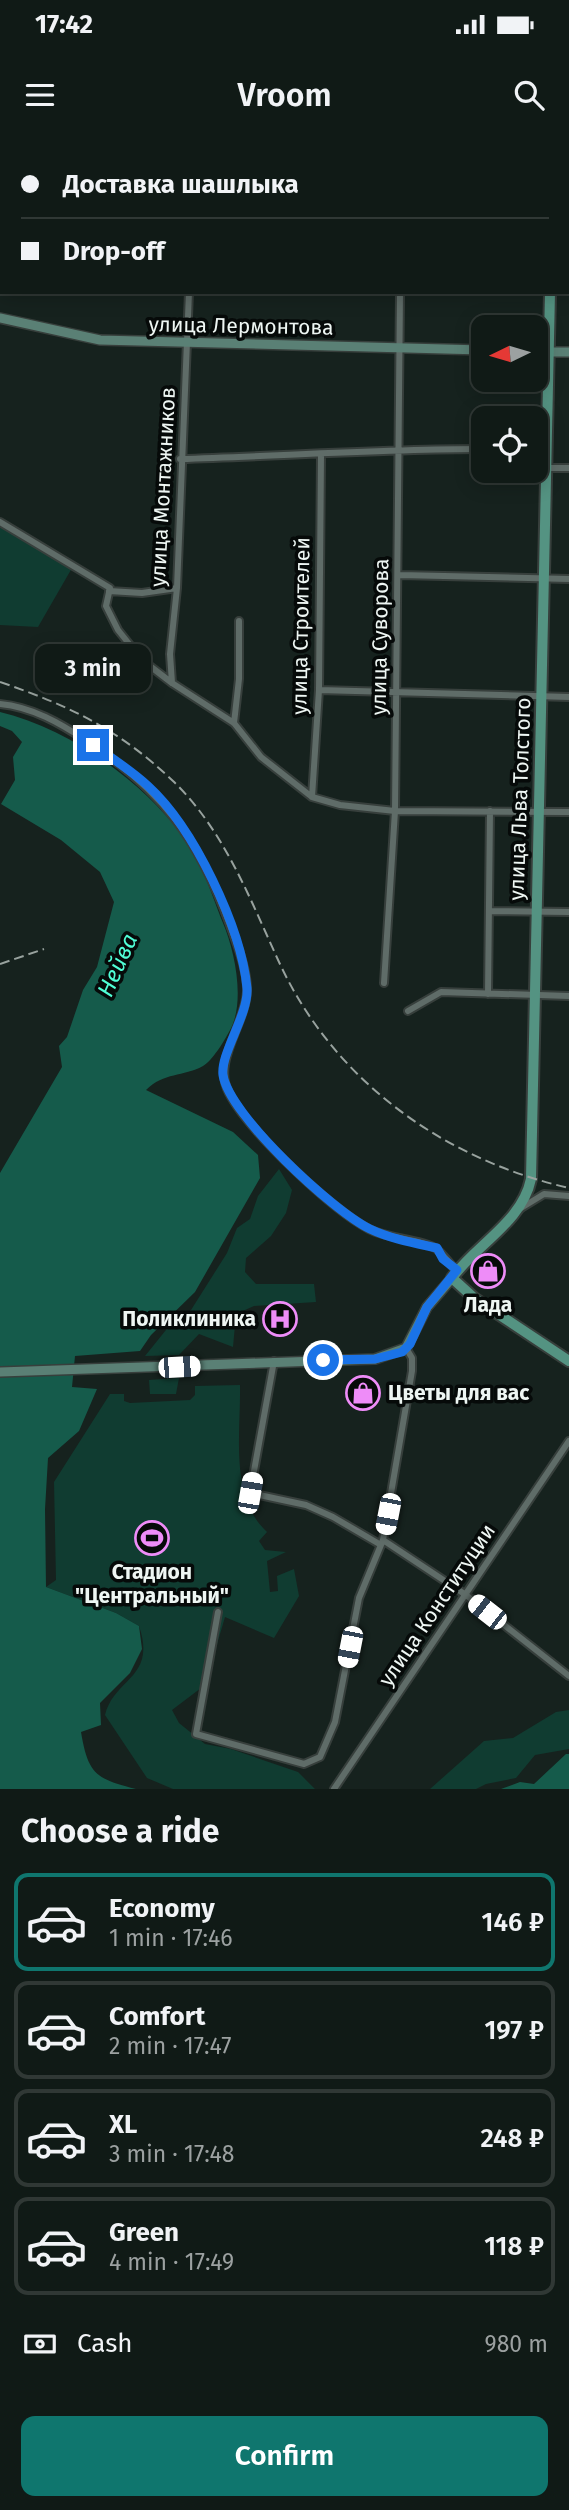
<!DOCTYPE html>
<meta charset="utf-8">
<style>
body{margin:0;font-family:"Fira Sans",sans-serif;background:#1e2723;color:#f1f3f6;height:100vh;display:flex;flex-direction:column;font-size:26px;white-space:nowrap}
*{box-sizing:border-box;margin:0}
p{font-size:23px;color:#9ca1a1}
.icon{flex:none;width:38px;height:38px;fill:none;stroke:currentColor;stroke-width:2;stroke-linecap:round;stroke-linejoin:round}
.map{position:relative;height:1649px;overflow:hidden}
.drawer{display:flex;flex-direction:column;background:#101a16;flex:1}
.drawer>*{flex:none}
.top-card{position:absolute;left:0px;top:0px;width:570px;height:154px;box-shadow:0 4px 18px #0003,0 0 0 2px #303835;display:grid;align-content:center;height:154px;padding:0 21px;background:#101a16}
.needle{width:46px;rotate:265deg}
.fabs{position:absolute;left:471px;top:175px;display:grid;gap:14px}
.fabs a{display:grid;place-items:center;width:77px;height:77px;border-radius:14px;background:#101a16;box-shadow:0 4px 18px #0003,0 0 0 2px #303835;font-size:35px}
.end{position:absolute;width:32px;height:32px;margin:-16px;border:9px solid #1a73e8;background:#fff;box-shadow:0 0 0 4px #fff}
.from{border-radius:50%}
.bubble{position:absolute;height:49px;border-radius:14px;background:#101a16;box-shadow:0 4px 18px #0003,0 0 0 2px #303835;font-size:23px;font-weight:600;line-height:49px;text-align:center}
.car{position:absolute;width:21px;height:42px;margin:-21px -10px;border-radius:9px;box-shadow:0 0 5px 2px #0007;background:linear-gradient(#fff 24%,#345 0 40%,#fff 0 76%,#345 0 86%,#fff 0)}
.top-card b{display:flex;align-items:center;gap:24px;height:66px;font-size:26px}
.top-card b+b{border-top:2px solid #303835}
.top-card i{width:18px;height:18px;background:#f1f3f6}
ul{padding:0;list-style:none}
li{display:flex;align-items:center;gap:21px;height:98px;margin:0 14px 10px;padding:0 7px;border:4px solid #303835;border-radius:14px}
li div{flex:1}
li b{display:block;font-size:26px}
li em{font-style:normal;font-weight:600}
li.active{border-color:#0f766e}
li>.icon{width:63px;height:63px;stroke-width:1.5}
h2{padding:0 21px;font-size:32px;line-height:84px}
.pay{display:flex;align-items:center;gap:18px;height:77px;padding:0 21px;font-size:26px}
.pay p{margin-inline-start:auto}
.primary-button{display:flex;gap:14px;margin-top:auto;padding:14px 21px}
.primary-button a{flex:1;height:80px;border-radius:14px;background:#0f766e;color:#fff;font-size:28px;font-weight:600;line-height:80px;text-align:center}
.status{display:flex;justify-content:space-between;align-items:center;height:49px;padding:0 35px;background:#101a16;direction:ltr}
.status svg{height:19px;fill:currentColor}
header{display:flex;justify-content:space-between;align-items:center;height:91px;padding:0 21px;background:#101a16;font-size:32px;font-weight:600}
.map>svg:first-child{display:block}
.green{fill:#103c31}
.water{fill:#155b4b}
.lines{fill:none;stroke-linecap:round;stroke-linejoin:round}
.street-casing{stroke:#373f3c;stroke-width:10}
.secondary-casing{stroke:#373f3c;stroke-width:12}
.primary-casing{stroke:#373f3c;stroke-width:14}
.street{stroke:#5f6c68;stroke-width:6}
.secondary{stroke:#5a8075;stroke-width:9}
.primary{stroke:#549382;stroke-width:10}
.rail{stroke:#98a29e;stroke-width:2;stroke-dasharray:10 5;stroke-linecap:butt}
.route{stroke:#1a73e8;stroke-width:9}
.labels{text-anchor:middle;dominant-baseline:central;stroke-width:7;stroke-linejoin:round;paint-order:stroke}
.street-label{font-size:21px;fill:#eef6f3;stroke:#060a09}
.poi-label{font-size:21px;font-weight:bold;fill:#eef6f3;stroke:#060a09}
.water-label{font-size:23px;font-style:italic;fill:#50fed6;stroke:#060a09}
</style>
<div class="status"><b>17:42</b><svg viewBox="0 0 49 12"><path d="M0 12V9h3v3zM5 12V6h3v6zM10 12V3h3v9zM15 12V0h3v12zM26 1h20v11H26zM47 4h2v5h-2z"/></svg></div>
<header><svg class="icon" aria-label="menu" viewBox="0 0 24 24"><path d="M4 6h16M4 12h16M4 18h16"/></svg>Vroom<svg class="icon" aria-label="search" viewBox="0 0 24 24"><circle cx="10" cy="10" r="6"/><path d="M15 15l6 6"/></svg></header>
<div class="map">
<svg width="569" height="1649" viewBox="0 0 569 1649">
<rect width="100%" height="100%" fill="#16221e"/>
<path class="green" d="M0,387L72,428L38,487L0,485Z
M279,1029L292,1050L286,1073L271,1096L246,1118L245,1132L256,1144H314L316,1162L254,1166L236,1174L233,1207L199,1194L179,1215L145,1216L174,1180L191,1170L227,1113L237,1088L250,1079L258,1056Z
M179,1238L176,1254H150L149,1240Z
M240,1245C241,1292 229,1357 267,1392L259,1401L265,1410L286,1412L267,1421L270,1452L278,1451L277,1436L294,1429L299,1456L274,1498L225,1477L205,1545L172,1570L179,1583L205,1604L231,1609L298,1632L315,1649H173L147,1638L105,1575C114,1538 157,1538 139,1486L116,1473L46,1447L56,1440L54,1342L110,1254H124V1261L130,1263L190,1260L195,1255V1246Z
M569,1570V1609L535,1615L516,1638L486,1644L476,1649H430L484,1601L513,1598L556,1572Z"/>
<path class="water" d="M0,572C69,589 140,639 183,696C201,720 212,755 223,783C235,811 246,864 229,892C224,901 213,920 203,926C183,937 164,932 146,950L233,992L258,1015L260,1038L195,1152L151,1195L140,1211L75,1216L72,1247L97,1249L79,1291L48,1318L45,1369L46,1447L116,1473L139,1486L142,1509L130,1533L100,1563L101,1585L81,1592C88,1634 96,1639 136,1649H0V1033L62,927L59,906L67,897L83,850L97,827L114,762L100,732L61,700L1,664L15,640L13,617L22,602L12,591L0,586Z
M566,1614H569V1649H501L520,1642L534,1644Z"/>
<g class="lines">
<g class="street-casing">
<path id="street" d="M191,2L192,0
M322,2L323,0
M403,2L406,0
M180,319C281,316 381,309 483,309
M545,328H569
M0,382L110,448L106,466L118,490L142,520L172,543L234,583L261,617L312,657L340,665L395,671L569,672
M400,435L569,439
M109,451L142,453L177,448
M172,543L170,514L177,448L189,152
M319,550L569,557
M0,564C32,567 60,583 87,601C164,652 198,698 230,785C237,804 248,832 247,852C245,885 212,922 229,953C248,990 332,1070 369,1089C388,1099 420,1099 435,1108C442,1112 450,1125 457,1131
M234,583L239,539V481
M312,657L319,550L321,315
M490,771L569,772
M384,843L395,671L400,152
M488,854L490,671
M408,871L441,852L569,856
M521,1068L544,1054L569,1056
M274,1221L250,1353L306,1365L333,1377L381,1405
M383,1400L466,1455L569,1536
M218,1472L196,1594L304,1624L320,1617L335,1582L359,1458L383,1400L412,1231V1218L406,1208
M334,1649L569,1301"/>
</g>
<g class="secondary-casing">
<path id="secondary" d="M0,178L100,200L483,210
M536,212H569
M0,1232L375,1219L406,1208L427,1167L452,1138"/>
</g>
<g class="primary-casing">
<path id="primary" d="M550,152L531,1039C522,1082 477,1104 452,1138L474,1158L569,1221"/>
</g>
<use href="#street" class="street"/>
<use href="#secondary" class="secondary"/>
<use href="#primary" class="primary"/>
<path class="rail" d="M0,542C68,565 120,590 173,641C224,690 250,759 279,822C334,941 443,1019 569,1048
M0,824L44,809"/>
</g>
<g class="lines">
<path class="route" d="M93,605C112,618 132,631 148,646C194,688 241,787 247,848C249,874 220,914 223,935C229,975 333,1071 370,1089C391,1099 414,1103 437,1108L443,1119L457,1130L427,1167L410,1204L402,1212L375,1219L323,1220"/>
</g>
<defs>
<g id="shop-ring" transform="scale(1.75)"><circle r="9.5" fill="#060a09" stroke="#ee8cf8" stroke-width="1.5"/><path d="M-5-2.5h2.3a2.7 3.5 0 0 1 5.4 0H5L5.5 6h-11ZM-1.5-2.5h3a1.5 2.3 0 0 0-3 0Z" fill="#ee8cf8"/></g>
<g id="hospital-ring" transform="scale(1.75)"><circle r="9.5" fill="#060a09" stroke="#ee8cf8" stroke-width="1.5"/><path d="M-5-5h3v3.5h4V-5h3V5h-3V1.5h-4V5h-3Z" fill="#ee8cf8"/></g>
<g id="stadium-ring" transform="scale(1.75)"><circle r="9.5" fill="#060a09" stroke="#ee8cf8" stroke-width="1.5"/><path d="M0-5a6.5 5 0 1 0 0 10a6.5 5 0 1 0 0-10ZM-3.5-1.8h7v3.6h-7Z" fill="#ee8cf8"/></g>
</defs>
<g fill-rule="evenodd">
<use href="#shop-ring" x="488" y="1131"/>
<use href="#hospital-ring" x="280" y="1179"/>
<use href="#shop-ring" x="363" y="1253"/>
<use href="#stadium-ring" x="152" y="1398"/>
</g>
<g class="labels">
<g class="street-label">
<text transform="translate(241 186) rotate(1)">улица Лермонтова</text>
<text transform="translate(163 347) rotate(-87)">улица Монтажников</text>
<text transform="translate(301 486) rotate(-89)">улица Строителей</text>
<text transform="translate(380 497) rotate(-89)">улица Суворова</text>
<text transform="translate(520 659) rotate(-88)">улица Льва Толстого</text>
<text transform="translate(437 1465) rotate(-56)">улица Конституции</text>
</g>
<g class="poi-label">
<text x="488" y="1165">Лада</text>
<text x="256" y="1179" text-anchor="end">Поликлиника</text>
<text x="388" y="1253" text-anchor="start">Цветы для вас</text>
<text x="152" y="1432">Стадион<tspan x="152" dy="24">"Центральный"</tspan></text>
</g>
<g class="water-label">
<text transform="translate(117 825) rotate(-66)">Нейва</text>
</g>
</g>
</svg>
<div class="fabs">
<a><svg class="needle" viewBox="-14 -14 28 28"><path d="M0-13l5 13h-10z" fill="#e53935"/><path d="M0 13l5-13h-10z" fill="#9ca1a1"/></svg></a>
<a><svg class="icon" aria-label="locate" viewBox="0 0 24 24"><circle cx="12" cy="12" r="6"/><path d="M12 2v4M12 18v4M2 12h4M18 12h4"/></svg></a>
</div>
<i class="end from" style="left:323px;top:1220px"></i>
<i class="end" style="left:93px;top:605px"></i>
<div class="bubble" style="left:35px;top:504px;width:116px">3 min</div>
<i class="car" style="left:179px;top:1227px;rotate:87deg"></i>
<i class="car" style="left:250px;top:1353px;rotate:10deg"></i>
<i class="car" style="left:388px;top:1374px;rotate:191deg"></i>
<i class="car" style="left:487px;top:1472px;rotate:308deg"></i>
<i class="car" style="left:350px;top:1507px;rotate:191deg"></i>
<div class="top-card">
<b><i class="from"></i>Доставка шашлыка</b>
<b><i></i>Drop-off</b>
</div>
</div>
<section class="drawer">
<h2>Choose a ride</h2>
<ul>
<li class="active"><svg class="icon" aria-label="car" viewBox="0 0 24 24"><path d="M5 17H2v-5l4-1 3-4h7l3 4 3 1v5h-3M9 17h6M6 11h13"/><circle cx="7" cy="17" r="2"/><circle cx="17" cy="17" r="2"/></svg><div><b>Economy</b><p>1 min · 17:46</p></div><em>146 ₽</em></li>
<li><svg class="icon" aria-label="car" viewBox="0 0 24 24"><path d="M5 17H2v-5l4-1 3-4h7l3 4 3 1v5h-3M9 17h6M6 11h13"/><circle cx="7" cy="17" r="2"/><circle cx="17" cy="17" r="2"/></svg><div><b>Comfort</b><p>2 min · 17:47</p></div><em>197 ₽</em></li>
<li><svg class="icon" aria-label="car" viewBox="0 0 24 24"><path d="M5 17H2v-5l4-1 3-4h7l3 4 3 1v5h-3M9 17h6M6 11h13"/><circle cx="7" cy="17" r="2"/><circle cx="17" cy="17" r="2"/></svg><div><b>XL</b><p>3 min · 17:48</p></div><em>248 ₽</em></li>
<li><svg class="icon" aria-label="car" viewBox="0 0 24 24"><path d="M5 17H2v-5l4-1 3-4h7l3 4 3 1v5h-3M9 17h6M6 11h13"/><circle cx="7" cy="17" r="2"/><circle cx="17" cy="17" r="2"/></svg><div><b>Green</b><p>4 min · 17:49</p></div><em>118 ₽</em></li>
</ul>
<div class="pay"><svg class="icon" aria-label="cash" viewBox="0 0 24 24"><path d="M3 7h18v10H3z"/><circle cx="12" cy="12" r="2"/></svg>Cash<p>980 m</p></div>
<div class="primary-button"><a>Confirm</a></div>
</section>
